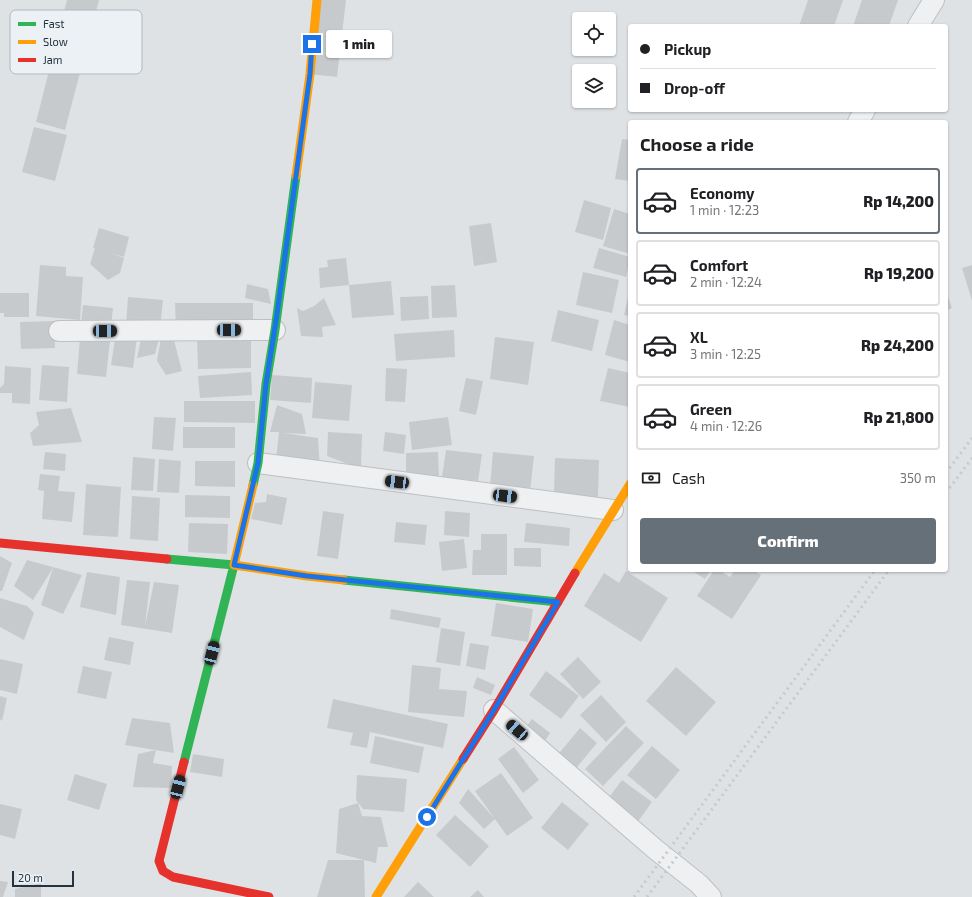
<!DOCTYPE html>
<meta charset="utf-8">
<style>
body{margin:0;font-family:"Exo 2",sans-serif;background:#f6f6f6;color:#202124;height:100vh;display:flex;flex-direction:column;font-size:15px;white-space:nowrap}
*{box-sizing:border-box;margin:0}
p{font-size:13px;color:#757577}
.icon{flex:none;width:22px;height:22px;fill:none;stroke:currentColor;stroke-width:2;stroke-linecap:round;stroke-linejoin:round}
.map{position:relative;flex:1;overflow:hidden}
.drawer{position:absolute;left:628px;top:120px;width:320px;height:452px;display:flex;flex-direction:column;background:#fff;border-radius:4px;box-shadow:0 1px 3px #0004}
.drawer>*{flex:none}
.banner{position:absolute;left:628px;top:24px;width:320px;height:88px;border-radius:4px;box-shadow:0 1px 3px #0004;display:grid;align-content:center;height:88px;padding:0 12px;background:#fff}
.tools{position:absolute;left:572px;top:12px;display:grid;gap:8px}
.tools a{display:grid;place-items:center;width:44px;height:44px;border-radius:4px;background:#fff;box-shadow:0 1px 3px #0004;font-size:20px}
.scale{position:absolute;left:12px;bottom:10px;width:62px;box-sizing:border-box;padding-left:4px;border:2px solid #24333f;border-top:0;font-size:11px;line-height:14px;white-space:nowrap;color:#24333f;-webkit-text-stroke:3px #ebf1f5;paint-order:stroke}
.end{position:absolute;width:18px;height:18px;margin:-9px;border:5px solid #1a73e8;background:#fff;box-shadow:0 0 0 2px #fff}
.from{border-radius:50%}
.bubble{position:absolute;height:28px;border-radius:4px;background:#fff;box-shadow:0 1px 3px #0004;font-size:13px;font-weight:800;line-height:28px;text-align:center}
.car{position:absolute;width:12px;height:24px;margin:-12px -6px;border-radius:5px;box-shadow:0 0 3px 1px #0007;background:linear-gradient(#222 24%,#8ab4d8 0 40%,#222 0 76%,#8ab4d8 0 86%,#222 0)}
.banner b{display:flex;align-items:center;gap:14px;height:38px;font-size:15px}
.banner b+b{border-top:1px solid #e0e0e0}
.banner i{width:10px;height:10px;background:#202124}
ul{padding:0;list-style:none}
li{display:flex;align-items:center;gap:12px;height:66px;margin:0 8px 6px;padding:0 4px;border:2px solid #e0e0e0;border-radius:4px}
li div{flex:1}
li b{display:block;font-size:15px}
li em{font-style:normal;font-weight:800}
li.active{border-color:#657079}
li>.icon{width:36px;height:36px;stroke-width:1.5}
h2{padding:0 12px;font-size:18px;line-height:48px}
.pay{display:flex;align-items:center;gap:10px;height:44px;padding:0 12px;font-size:15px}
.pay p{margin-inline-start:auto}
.button{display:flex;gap:8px;margin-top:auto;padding:8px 12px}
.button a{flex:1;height:46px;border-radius:4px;background:#657079;color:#fff;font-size:16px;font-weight:800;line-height:46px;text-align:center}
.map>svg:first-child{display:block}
.building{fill:#c7cacd}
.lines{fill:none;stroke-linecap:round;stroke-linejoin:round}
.street-casing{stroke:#bdc0c3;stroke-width:22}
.street{stroke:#eef0f2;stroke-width:20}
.fast{stroke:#30b455;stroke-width:9}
.slow{stroke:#ff9f0a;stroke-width:9}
.jam{stroke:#e5322d;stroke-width:9}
.rail{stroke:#c7cacd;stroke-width:3;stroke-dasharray:2 4;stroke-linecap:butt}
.route{stroke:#1a73e8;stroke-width:5}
.key{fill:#ebf1f5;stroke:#afb8be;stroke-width:1}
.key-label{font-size:11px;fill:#24333f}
</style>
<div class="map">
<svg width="972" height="897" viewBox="0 0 972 897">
<rect width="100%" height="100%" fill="#dfe2e5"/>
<path class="building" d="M67,0H99L65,130L36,122Z
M318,0H346L337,77L310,74Z
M808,0H843L834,26H799Z
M862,0H898L889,26H853Z
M34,127L67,135L55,181L22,172Z
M622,139L630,140V181L615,179Z
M584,200L611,208L603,240L575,232Z
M614,209L630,214V254L603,246Z
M491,223L497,262L474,266L469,226Z
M99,228L129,237L124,257L110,253L124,258L120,273L108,280L90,264L95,248H93Z
M599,248L630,257L626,277L593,268Z
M346,258L349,285L320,288L319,268L328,267L327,260Z
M40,265L66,267V276L83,277L80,320L36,316Z
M972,265V301L962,268Z
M583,272L619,280L612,313L576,305Z
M391,281L394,315L352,318L349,285Z
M247,284L268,289L271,304L245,298Z
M455,285L457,317L432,318L431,286Z
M946,291L952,308L946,311Z
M0,293H29V317H4V313H0Z
M629,293H630V316L624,315Z
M428,296L429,319L401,321L400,297Z
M128,297L163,300L160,328L126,325Z
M324,298L336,325L322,327L323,337L301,336L297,308L303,311L314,306Z
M175,303H253V320L244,328L176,329Z
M83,305L113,308L111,327L81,324Z
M558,310L599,320L592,351L551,341Z
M614,320L630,325V362L605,355Z
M54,321L55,348L21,349L20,322Z
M454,330L455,357L396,361L394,334Z
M116,333L137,337L133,368L111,365Z
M142,334L159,339L155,354L137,358Z
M251,334V368L198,369L197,336Z
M495,337L534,342L528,385L490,379Z
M80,338L110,341L106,377L77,374Z
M161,338L174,340L182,371L166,375L157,361Z
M42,365L69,367L67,402L39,400Z
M5,366L31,368L30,404L12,403V393H0V388L4,384Z
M386,368L407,369L405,402L385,401Z
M608,368L630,373V407L600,401Z
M251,372L252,395L200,398L198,376Z
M272,375L312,378L311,403L270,400Z
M466,378L483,381L476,415L459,411Z
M315,382L352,385L349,421L312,418Z
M184,401H255V423L184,422Z
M277,405L302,414L306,434L283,433L318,438L320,471L276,459L279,432H270Z
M71,408L82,442L33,446L30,433L39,425L36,412Z
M154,417L176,418L173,451L152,449Z
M448,417L452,445L412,450L409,422Z
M183,427H235V448H183Z
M328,432L362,434L361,469L327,456Z
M385,432L406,435L404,454L383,451Z
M446,450L482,454L478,481L442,477Z
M45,452L66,454L65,471L43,469Z
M438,452L439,478L406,479V453Z
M493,452L534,456L530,491L490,487Z
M133,457L155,459L153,491L131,490Z
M555,458L599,460L598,497L554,495Z
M159,459L181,461L179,493L157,492Z
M195,461H235V487L195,486Z
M40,474L60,476L58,491L75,492L72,522L42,519L44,491L38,490Z
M86,484L121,487L118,537L83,535Z
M267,494L287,498L282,525L251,519L255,503L266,502Z
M185,495L230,496V518L185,517Z
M132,496L160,498L158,541L130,539Z
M323,511L344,514L338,559L317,556Z
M445,511L470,513L469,537L444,535Z
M396,522L427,525L425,545L394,542Z
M189,523L228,524L227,554L188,552Z
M526,523L570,528L569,546L524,542Z
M481,534H507V575H472L473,550H481Z
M464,539L467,568L442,571L439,542Z
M514,548H541V567L514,566Z
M0,556L12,563L2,591H0Z
M27,560L82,575L63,614L41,605L53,568L33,600L14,586Z
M691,570H711L705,579Z
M714,570H719L730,577L735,570H753L761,575L732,619L697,596Z
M626,571L668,598L641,642L584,606L604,573L619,583Z
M87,572L120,577L116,615L80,607Z
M127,580L150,582L145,626L154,582L179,585L172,633L121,625Z
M0,598L27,606L34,613L24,640L0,627Z
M496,603L533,609L528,642L491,636Z
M391,609L441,618L439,628L390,619Z
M441,628L465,632L460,666L436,662Z
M109,637L134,642L130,665L104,660Z
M470,643L489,646L485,670L466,666Z
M578,657L601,682L583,699L560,674Z
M0,659L23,664L17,694L0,690Z
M412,665L441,668L439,689L467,691L464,717L408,712Z
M83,666L112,672L106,699L77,693Z
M676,667L716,702L686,736L646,701Z
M546,671L579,696L561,719L529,695Z
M477,677L495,685L491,695L473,688Z
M601,695L626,722L606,742L580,715Z
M0,696L7,698L2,721L0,719Z
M333,699L448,724L443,748L370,732L367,748L350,745L353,733L327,728Z
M132,718L170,723L174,753L125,745Z
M532,719L550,733L543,744L524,730Z
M626,726L644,743L603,786L585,769Z
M580,728L597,743L573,772L556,757Z
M375,736L424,747L419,773L370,763Z
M652,746L680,770L656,799L627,775Z
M514,747L539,780L523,793L498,759Z
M156,750L153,763L172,766L171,788L133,787L138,754Z
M193,754L224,759L222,777L190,772Z
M501,773L533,818L507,836L475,791Z
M75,774L107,784L99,810L67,800Z
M357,775L407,779L404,812L363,809L356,800Z
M622,780L652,802L634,827L604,804Z
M468,789L495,819L484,829L459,803Z
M562,802L589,824L568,850L541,828Z
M358,803L362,816L381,817L388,847H378L376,863L336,853L339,809Z
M0,804L22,809L15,839L0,835Z
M455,815L489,846L470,867L436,835Z
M328,860H364L365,897H317Z
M0,881L8,882L3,897H0Z
M418,882L434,897H404Z
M41,883V897H15V889Z
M478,890L484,897H470Z"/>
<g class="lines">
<g class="street-casing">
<path id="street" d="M918,26L934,0
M858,122L865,110
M59,331L275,330
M258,463L613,510
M494,710L655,849L699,884L711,897"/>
</g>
<use href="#street" class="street"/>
<path class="fast" d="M253,485L258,463L266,384L275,330L296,176
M167,559L234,565L184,762
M344,580L558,602"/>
<path class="slow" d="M296,176L310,74L317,0
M253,485L234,565L307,576L344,580
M575,573L630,484
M376,897L463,759"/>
<path class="jam" d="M0,543L167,559
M463,759L494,710L575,573
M184,762L159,861L163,871L173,877L269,897"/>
<path class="rail" d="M946,473L972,438
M946,493L972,458
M634,897L875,570
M647,897L889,570"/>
</g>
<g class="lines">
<path class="route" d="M312,44L310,74L277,314L266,384L258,463L234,565L307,576L558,602L494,710L427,817"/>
</g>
<rect x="10" y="10" width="132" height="64" rx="6" class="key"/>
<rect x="18" y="22" width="18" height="4" fill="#30b455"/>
<rect x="18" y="40" width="18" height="4" fill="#ff9f0a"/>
<rect x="18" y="58" width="18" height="4" fill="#e5322d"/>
<g class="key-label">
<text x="43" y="28">Fast</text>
<text x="43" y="46">Slow</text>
<text x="43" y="64">Jam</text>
</g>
</svg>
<div class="tools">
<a><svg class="icon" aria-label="locate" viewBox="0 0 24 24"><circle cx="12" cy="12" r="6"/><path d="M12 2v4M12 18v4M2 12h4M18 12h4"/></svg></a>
<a><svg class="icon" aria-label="layers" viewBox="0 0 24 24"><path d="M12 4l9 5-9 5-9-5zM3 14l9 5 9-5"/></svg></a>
</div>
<div class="scale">20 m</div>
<i class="end from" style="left:427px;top:817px"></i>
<i class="end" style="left:312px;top:44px"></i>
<div class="bubble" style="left:326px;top:30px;width:66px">1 min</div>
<i class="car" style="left:229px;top:330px;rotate:90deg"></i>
<i class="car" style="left:105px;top:331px;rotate:90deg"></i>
<i class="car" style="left:397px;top:482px;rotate:277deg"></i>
<i class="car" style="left:505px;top:496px;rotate:97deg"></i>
<i class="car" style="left:212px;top:653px;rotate:14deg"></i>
<i class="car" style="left:517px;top:730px;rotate:311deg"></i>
<i class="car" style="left:178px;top:787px;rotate:14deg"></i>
<div class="banner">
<b><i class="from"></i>Pickup</b>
<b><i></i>Drop-off</b>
</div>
<section class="drawer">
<h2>Choose a ride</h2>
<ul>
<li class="active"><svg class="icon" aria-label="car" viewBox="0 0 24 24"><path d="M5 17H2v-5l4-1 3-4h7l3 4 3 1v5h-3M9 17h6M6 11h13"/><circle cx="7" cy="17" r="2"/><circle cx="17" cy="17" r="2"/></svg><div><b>Economy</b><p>1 min · 12:23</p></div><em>Rp 14,200</em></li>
<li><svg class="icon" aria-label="car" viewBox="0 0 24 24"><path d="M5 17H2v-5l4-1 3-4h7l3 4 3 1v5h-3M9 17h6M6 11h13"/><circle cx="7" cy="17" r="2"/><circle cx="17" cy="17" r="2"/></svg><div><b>Comfort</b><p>2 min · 12:24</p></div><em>Rp 19,200</em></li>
<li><svg class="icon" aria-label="car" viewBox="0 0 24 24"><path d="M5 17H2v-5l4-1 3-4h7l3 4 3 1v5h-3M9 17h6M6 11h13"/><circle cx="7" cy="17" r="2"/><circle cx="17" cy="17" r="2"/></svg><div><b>XL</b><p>3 min · 12:25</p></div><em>Rp 24,200</em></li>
<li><svg class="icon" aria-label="car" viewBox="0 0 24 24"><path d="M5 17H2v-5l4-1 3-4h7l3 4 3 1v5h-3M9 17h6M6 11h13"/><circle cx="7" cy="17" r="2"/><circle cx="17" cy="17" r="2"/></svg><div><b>Green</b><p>4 min · 12:26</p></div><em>Rp 21,800</em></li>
</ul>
<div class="pay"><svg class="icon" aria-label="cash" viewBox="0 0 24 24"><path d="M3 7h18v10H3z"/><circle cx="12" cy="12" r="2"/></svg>Cash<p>350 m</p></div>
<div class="button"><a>Confirm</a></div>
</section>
</div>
